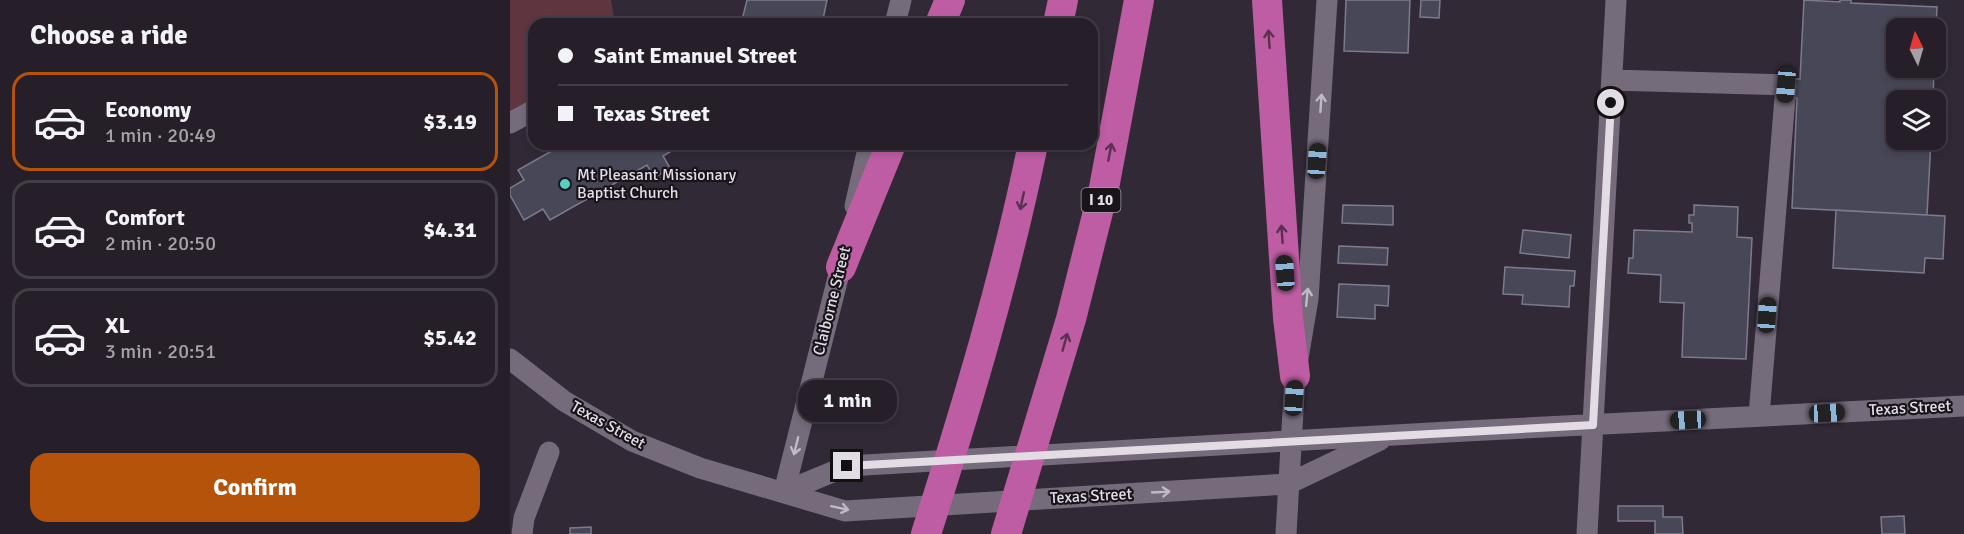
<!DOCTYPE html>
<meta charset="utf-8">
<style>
body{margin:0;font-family:Signika,sans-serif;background:#2e2731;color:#f1f3f6;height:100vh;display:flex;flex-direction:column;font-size:22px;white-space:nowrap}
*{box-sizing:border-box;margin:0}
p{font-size:20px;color:#a4a2a8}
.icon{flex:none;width:33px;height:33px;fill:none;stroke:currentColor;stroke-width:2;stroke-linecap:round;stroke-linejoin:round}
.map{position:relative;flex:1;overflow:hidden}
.side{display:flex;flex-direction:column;background:#261f29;width:510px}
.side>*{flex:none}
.banner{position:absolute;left:18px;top:18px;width:570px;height:132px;border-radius:18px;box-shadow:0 3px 9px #0003,0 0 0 2px #423d46;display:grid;align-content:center;height:132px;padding:0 30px;background:#261f29}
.needle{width:39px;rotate:355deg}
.fabs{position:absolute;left:1376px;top:18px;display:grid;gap:12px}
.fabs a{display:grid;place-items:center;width:60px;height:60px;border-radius:12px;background:#261f29;box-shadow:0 3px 9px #0003,0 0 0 2px #423d46;font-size:30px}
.end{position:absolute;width:27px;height:27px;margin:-14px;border:8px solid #e2dce5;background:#111;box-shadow:0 0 0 3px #111}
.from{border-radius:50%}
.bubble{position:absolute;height:42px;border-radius:18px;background:#261f29;box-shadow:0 3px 9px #0003,0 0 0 2px #423d46;font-size:20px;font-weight:800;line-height:42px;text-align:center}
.car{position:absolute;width:18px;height:36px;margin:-18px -9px;border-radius:8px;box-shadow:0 0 4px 2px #0007;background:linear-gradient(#222 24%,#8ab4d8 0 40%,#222 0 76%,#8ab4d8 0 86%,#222 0)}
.banner b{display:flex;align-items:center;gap:21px;height:57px;font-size:22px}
.banner b+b{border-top:2px solid #423d46}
.banner i{width:15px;height:15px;background:#f1f3f6}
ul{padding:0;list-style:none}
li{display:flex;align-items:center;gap:18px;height:99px;margin:0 12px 9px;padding:0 18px;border:3px solid #423d46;border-radius:18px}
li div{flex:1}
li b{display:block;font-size:22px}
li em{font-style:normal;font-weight:800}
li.active{border-color:#b45309}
li>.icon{width:54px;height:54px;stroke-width:1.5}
h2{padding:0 30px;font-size:27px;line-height:72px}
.button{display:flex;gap:12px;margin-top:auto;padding:12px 30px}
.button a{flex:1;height:69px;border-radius:18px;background:#b45309;color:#fff;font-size:24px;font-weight:800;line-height:69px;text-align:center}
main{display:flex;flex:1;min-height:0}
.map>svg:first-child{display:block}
.green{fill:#5f3640}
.building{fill:#484757;stroke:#7c7b8d;stroke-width:1.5}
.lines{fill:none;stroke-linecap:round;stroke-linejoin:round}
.minor{stroke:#756b7b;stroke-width:21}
.highway{stroke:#be5da3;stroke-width:30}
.oneway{stroke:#5a3151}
.oneway2{stroke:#c1bac5}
.route{stroke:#e2dce5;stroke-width:8}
.poi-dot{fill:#55cec4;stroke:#18141a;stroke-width:2}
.labels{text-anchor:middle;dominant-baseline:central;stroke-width:4.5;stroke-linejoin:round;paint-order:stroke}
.shield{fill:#18141a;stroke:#a5a0a8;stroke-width:1.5}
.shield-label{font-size:15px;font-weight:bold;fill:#e2dce5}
.poi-label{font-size:16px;fill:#e2dce5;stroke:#18141a;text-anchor:start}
.street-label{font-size:16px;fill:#e2dce5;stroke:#18141a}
</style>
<main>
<section class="side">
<h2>Choose a ride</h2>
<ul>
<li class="active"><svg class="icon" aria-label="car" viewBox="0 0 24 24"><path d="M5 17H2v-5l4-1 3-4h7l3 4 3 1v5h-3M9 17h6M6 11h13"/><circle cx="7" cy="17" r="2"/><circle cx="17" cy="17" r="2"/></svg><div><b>Economy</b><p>1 min · 20:49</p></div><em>$3.19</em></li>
<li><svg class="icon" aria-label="car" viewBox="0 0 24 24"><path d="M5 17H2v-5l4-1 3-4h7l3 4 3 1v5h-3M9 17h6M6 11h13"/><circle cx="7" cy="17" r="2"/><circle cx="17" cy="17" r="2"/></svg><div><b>Comfort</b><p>2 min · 20:50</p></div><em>$4.31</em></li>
<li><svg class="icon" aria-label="car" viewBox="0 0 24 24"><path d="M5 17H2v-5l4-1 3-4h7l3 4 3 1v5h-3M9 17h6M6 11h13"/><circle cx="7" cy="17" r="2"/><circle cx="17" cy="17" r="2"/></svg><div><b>XL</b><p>3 min · 20:51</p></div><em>$5.42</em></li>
</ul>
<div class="button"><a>Confirm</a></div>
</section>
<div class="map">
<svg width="1454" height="534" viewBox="0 0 1454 534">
<rect width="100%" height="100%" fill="#322937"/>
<path class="green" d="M0,0H101L105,24H24V110L0,123Z"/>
<path class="building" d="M237,0H317L312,24H231Z
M836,0H900L898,53L834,51Z
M911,0H930L929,18L910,17Z
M1294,0L1330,2V0H1341V3L1427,7L1425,49V28H1386V68H1424L1423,100H1386V140H1421L1417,215L1282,208L1287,98H1281L1282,79H1290Z
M54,144H162L165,149L153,156L160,168L144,178L137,165L40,220L33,209L14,220L0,195V188L14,180L8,170Z
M833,205L883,206V225L832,223Z
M1184,205L1228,207L1227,237L1242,238L1236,359L1172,357L1174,303L1150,302L1151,275L1118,273L1119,258H1123L1124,230L1182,232V223H1179V215H1184Z
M1326,210L1435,216L1433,259L1415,258L1414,273L1323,268Z
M1013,230L1061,235L1059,258L1010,253Z
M829,246L878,248L877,265L828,263Z
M995,267L1065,271L1064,286H1060L1059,307L1012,304L1013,295L993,294Z
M829,284L879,286L878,306L865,305V319L827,317Z
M1108,506H1153V517H1172L1173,534H1145V521H1108Z
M1394,516L1395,534H1372L1371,517Z
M81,527V534H60V528Z"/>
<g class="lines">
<path class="minor" d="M385,24L391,0
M1102,80L1276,85L1249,416
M0,123L24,110
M345,206L359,144
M0,359L54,401L122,441L190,468L335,511L778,484L870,440
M274,492L337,466L956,431L1454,406
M274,492L334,254
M12,534L14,518L39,452
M776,534L785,376L798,299L817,0
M1077,534L1106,0"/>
<path class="highway" d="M757,0L778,318L785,376
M430,24L440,0
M548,24L553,0
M331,267L381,144
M416,534C457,405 496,276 523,144
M496,534L561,319L594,188L629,0"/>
</g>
<defs><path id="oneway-shaft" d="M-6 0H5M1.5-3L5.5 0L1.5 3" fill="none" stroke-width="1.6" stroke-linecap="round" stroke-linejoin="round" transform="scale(1.5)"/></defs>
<g class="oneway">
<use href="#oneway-shaft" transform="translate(759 39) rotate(-94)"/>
<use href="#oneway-shaft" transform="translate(600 152) rotate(-79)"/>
<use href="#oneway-shaft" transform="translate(512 201) rotate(102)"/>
<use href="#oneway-shaft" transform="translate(772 234) rotate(-94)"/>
<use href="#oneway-shaft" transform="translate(555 342) rotate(-74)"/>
</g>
<g class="oneway2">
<use href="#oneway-shaft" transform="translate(811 103) rotate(-86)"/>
<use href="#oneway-shaft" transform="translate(797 297) rotate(-84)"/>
<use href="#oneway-shaft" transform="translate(286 446) rotate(104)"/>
<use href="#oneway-shaft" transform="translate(651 492) rotate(-3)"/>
<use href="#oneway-shaft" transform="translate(330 508) rotate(12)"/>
</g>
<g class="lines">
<path class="route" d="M337,466L1083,425L1101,103"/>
</g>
<circle class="poi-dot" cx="55" cy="184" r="6"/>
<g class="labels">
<rect class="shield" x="571.5" y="188" width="39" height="24" rx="4.5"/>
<g class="shield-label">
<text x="591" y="200">I 10</text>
</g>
<g class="poi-label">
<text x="67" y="175">Mt Pleasant Missionary<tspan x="67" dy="18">Baptist Church</tspan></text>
</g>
<g class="street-label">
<text transform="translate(322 301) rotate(-76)">Claiborne Street</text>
<text transform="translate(1400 408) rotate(-3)">Texas Street</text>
<text transform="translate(98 425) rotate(29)">Texas Street</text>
<text transform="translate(581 496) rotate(-3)">Texas Street</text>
</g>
</g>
</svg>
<div class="fabs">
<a><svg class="needle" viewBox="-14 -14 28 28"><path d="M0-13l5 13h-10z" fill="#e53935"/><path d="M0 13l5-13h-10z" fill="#a4a2a8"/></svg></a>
<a><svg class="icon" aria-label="layers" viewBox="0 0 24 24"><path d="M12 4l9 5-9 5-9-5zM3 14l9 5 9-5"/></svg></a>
</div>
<i class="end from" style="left:1101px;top:103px"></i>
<i class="end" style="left:337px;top:466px"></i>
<div class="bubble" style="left:288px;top:380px;width:99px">1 min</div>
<i class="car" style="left:1276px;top:85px;rotate:185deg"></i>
<i class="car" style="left:807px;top:161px;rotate:4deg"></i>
<i class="car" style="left:775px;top:273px;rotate:356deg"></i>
<i class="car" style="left:1257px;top:315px;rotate:4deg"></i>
<i class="car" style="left:784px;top:398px;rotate:4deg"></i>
<i class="car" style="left:1317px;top:413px;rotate:87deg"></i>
<i class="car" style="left:1178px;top:420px;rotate:267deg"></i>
<div class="banner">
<b><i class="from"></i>Saint Emanuel Street</b>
<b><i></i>Texas Street</b>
</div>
</div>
</main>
